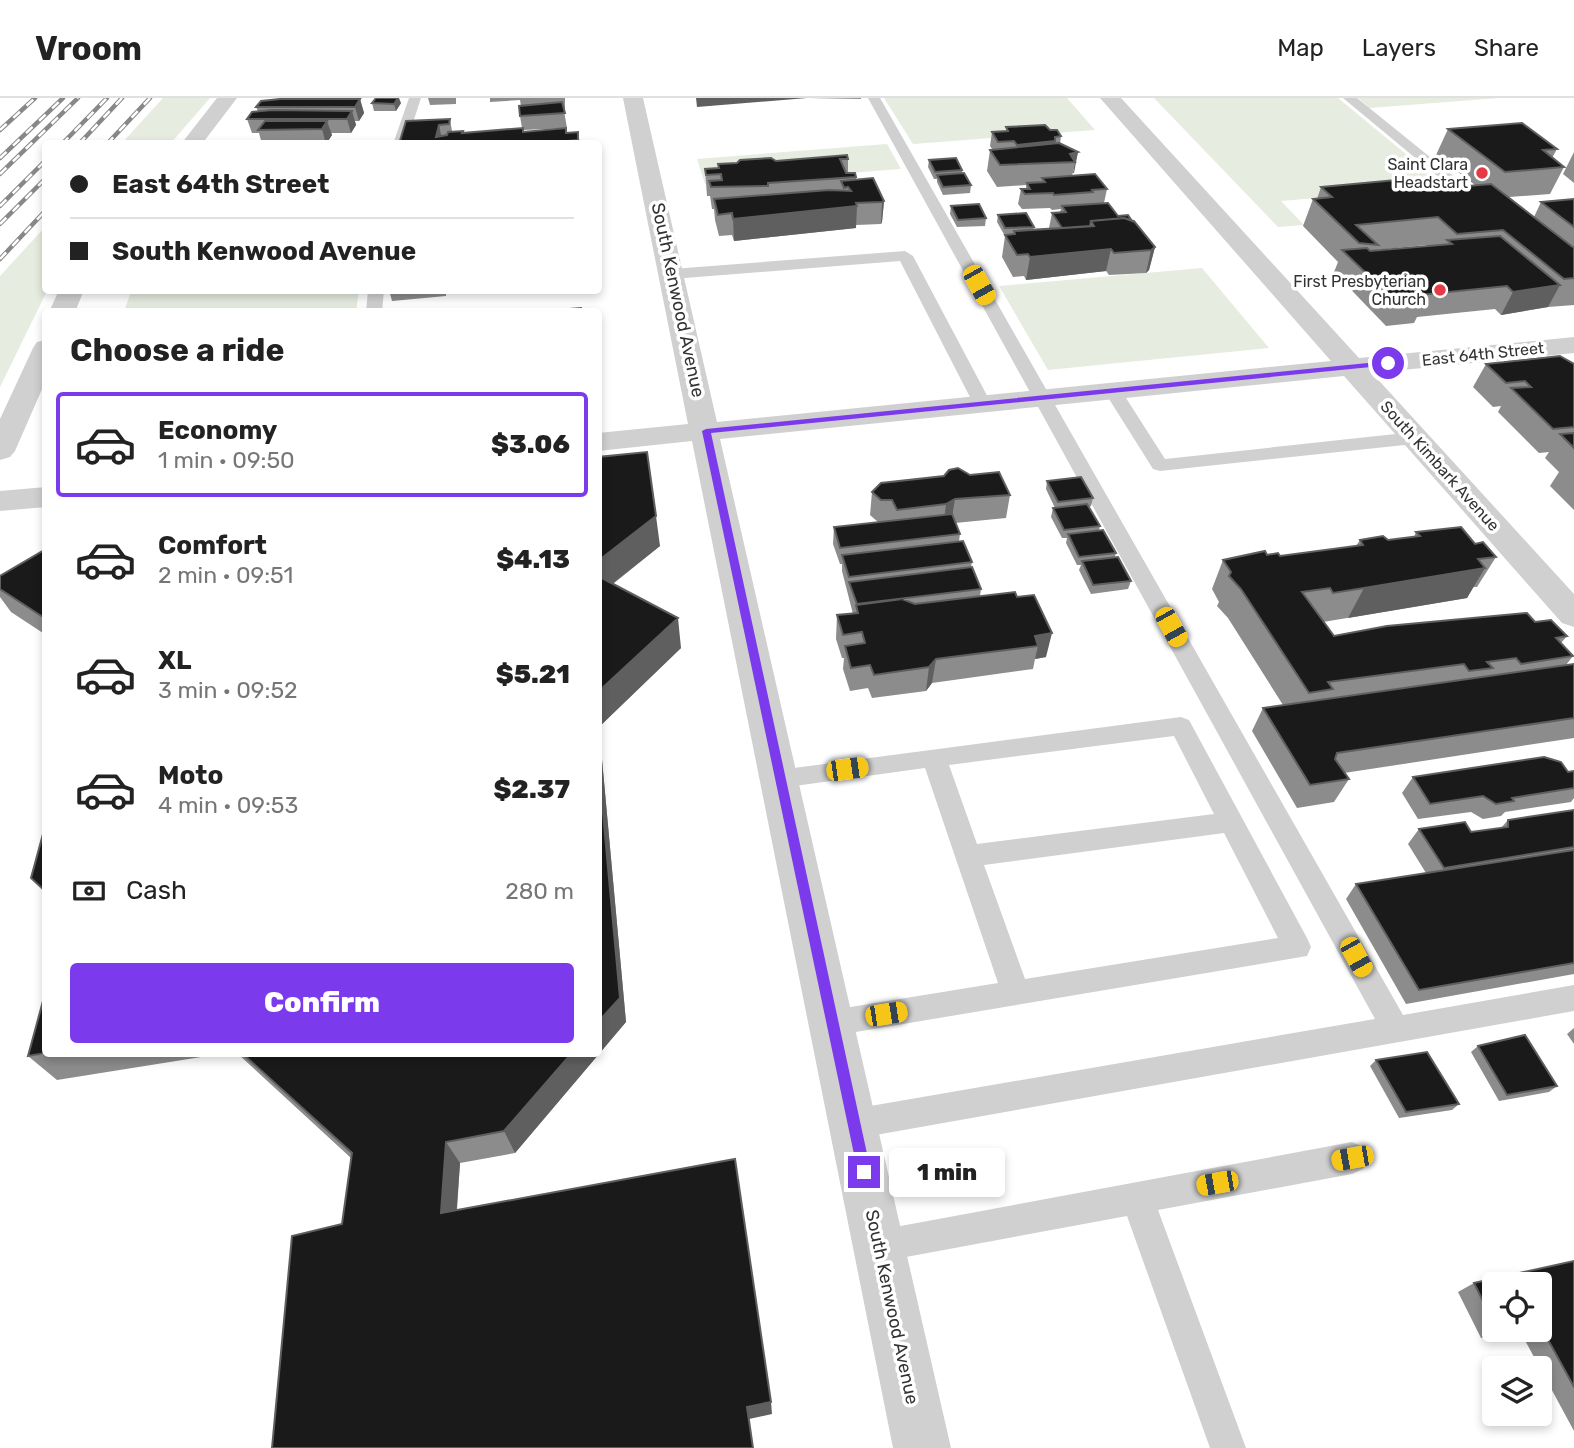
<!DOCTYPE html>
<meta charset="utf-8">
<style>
body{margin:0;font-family:Rubik,sans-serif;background:#f6f6f6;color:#222;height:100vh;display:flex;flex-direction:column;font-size:26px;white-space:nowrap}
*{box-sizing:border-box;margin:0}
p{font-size:23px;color:#767676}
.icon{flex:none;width:38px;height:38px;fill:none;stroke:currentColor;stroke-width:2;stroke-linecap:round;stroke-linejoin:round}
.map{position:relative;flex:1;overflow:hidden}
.details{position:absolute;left:42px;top:210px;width:560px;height:749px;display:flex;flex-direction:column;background:#fff;border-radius:7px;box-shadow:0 4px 10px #0003}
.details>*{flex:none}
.top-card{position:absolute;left:42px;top:42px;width:560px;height:154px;border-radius:7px;box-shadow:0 4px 10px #0003;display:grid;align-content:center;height:154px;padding:0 28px;background:#fff}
.tools{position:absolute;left:1482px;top:1174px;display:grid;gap:14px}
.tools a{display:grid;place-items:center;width:70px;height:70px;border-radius:7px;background:#fff;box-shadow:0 4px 10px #0003;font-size:35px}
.end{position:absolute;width:32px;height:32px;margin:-16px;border:9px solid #7c3aed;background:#fff;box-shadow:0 0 0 4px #fff}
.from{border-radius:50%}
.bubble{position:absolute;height:49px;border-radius:7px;background:#fff;box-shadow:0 4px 10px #0003;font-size:23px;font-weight:800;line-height:49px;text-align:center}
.car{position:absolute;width:21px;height:42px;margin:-21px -10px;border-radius:9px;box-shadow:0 0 5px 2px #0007;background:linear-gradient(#f5c518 24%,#345 0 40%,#f5c518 0 76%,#345 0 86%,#f5c518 0)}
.top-card b{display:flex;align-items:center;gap:24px;height:66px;font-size:26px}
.top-card b+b{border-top:2px solid #e0e0e0}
.top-card i{width:18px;height:18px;background:#222}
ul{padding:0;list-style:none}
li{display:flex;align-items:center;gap:21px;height:105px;margin:0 14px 10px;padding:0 14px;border:4px solid transparent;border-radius:7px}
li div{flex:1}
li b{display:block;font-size:26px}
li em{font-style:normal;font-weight:800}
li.current{border-color:#7c3aed}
li>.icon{width:63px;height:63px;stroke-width:1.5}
h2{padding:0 28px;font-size:32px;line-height:84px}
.pay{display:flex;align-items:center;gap:18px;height:77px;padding:0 28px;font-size:26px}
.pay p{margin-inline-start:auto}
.primary-button{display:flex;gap:14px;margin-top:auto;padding:14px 28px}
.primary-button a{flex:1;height:80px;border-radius:7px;background:#7c3aed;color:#fff;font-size:28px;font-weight:800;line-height:80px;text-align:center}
header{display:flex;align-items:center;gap:42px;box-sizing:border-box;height:98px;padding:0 35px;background:#fff;border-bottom:2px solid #e0e0e0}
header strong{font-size:33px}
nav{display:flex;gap:38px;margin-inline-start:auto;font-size:24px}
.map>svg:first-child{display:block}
.green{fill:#e6ecdf}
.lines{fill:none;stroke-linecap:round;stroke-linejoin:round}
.service{fill:#d0d0d0;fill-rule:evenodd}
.minor{fill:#d0d0d0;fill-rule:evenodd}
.rail-casing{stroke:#888;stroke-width:4.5}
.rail{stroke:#fff;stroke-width:2.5;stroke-dasharray:9;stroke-linecap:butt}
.wall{fill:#8c8c8c;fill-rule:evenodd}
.shaded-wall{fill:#5f5f5f}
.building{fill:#1a1a1a;stroke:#5f5f5f;stroke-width:2}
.route{fill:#7c3aed}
.poi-dot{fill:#e63946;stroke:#fff;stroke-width:2.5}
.labels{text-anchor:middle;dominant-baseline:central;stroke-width:7;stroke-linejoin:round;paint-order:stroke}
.far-poi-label{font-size:16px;fill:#333;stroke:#fff;text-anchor:end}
.far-street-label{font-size:16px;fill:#333;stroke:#fff}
.street-label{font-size:18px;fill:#333;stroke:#fff}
</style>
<header>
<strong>Vroom</strong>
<nav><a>Map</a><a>Layers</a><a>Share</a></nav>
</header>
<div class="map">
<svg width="1574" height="1350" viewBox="0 0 1574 1350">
<rect width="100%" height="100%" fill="#fff"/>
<path class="green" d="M163,0H210L171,45H122Z
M884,0H1067L1095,32L913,46Z
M1154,0H1338L1475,113L1387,94L1281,103L1304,127L1278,129Z
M1358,0H1498L1370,10Z
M887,46L901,71L705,86L697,61Z
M45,129L47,193L0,289V178Z
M1202,170L1269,250L1048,272L999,188Z
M151,192H359V193L356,213H124L131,194Z"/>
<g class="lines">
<path class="service" d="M409,0H421L406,46H393Z
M868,0H880L1403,917L1574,887V913L853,1041L842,1037L838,1026L842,1015L853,1011L1375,921Z
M1343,0H1357L1488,106L1490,109L1488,112H1478Z
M905,153L913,158L991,305L988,309H976L973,305L900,163L672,181L664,176L672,171Z
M368,192H384L382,214H366Z
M1113,288L1119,289L1165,361L1414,334L1423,340L1414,346L1160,373L1153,371L1104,293Z
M1181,619L1189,622L1307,840L1311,849L1307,858L832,938L822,934L818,925L822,916L832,912L998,885L925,670L780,690L771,687L768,680L771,673ZM1174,638L1214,716L977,746L949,667ZM1224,735L1278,840L1025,881L984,767Z
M1352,1044L1363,1049L1368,1060L1363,1071L1352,1076L1158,1112L1246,1350H1210L1127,1118L879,1164L867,1160L863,1148L867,1136L879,1132Z"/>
<path class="minor" d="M217,0H237L202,46H181Z
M623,0H643L717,324L1331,263L1100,0H1121L1359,260L1574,239V255L1372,275L1574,496V529L1562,525L1344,278L720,341L951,1350H893L692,343L598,353V335L688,326Z
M59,192H84L75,214H49Z
M46,242V282L15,353L10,359L0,362V321L33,250L37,244Z
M46,389V409L0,413V393Z"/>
<g class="rail-casing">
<path id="rail" d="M0,32L35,0
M62,46L107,0
M79,46L122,0
M107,46L150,0
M0,60L63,0
M0,76L78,0
M0,108L46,62
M0,126L46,80
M0,161L46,112"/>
</g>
<use href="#rail" class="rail"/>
</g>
<path class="wall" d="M286,0L360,1L364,15L359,23H355L356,27L351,35H331L332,37L326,46H262L259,35H252L247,21L258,13L256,9Z
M428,0H456V6L430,7Z
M490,0H565V13H564L567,30L523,32V34H578L580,46H399L450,21L452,33L463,35L522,30L520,18L521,8L520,2L490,4Z
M808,0H861V1Z
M372,5H401L396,13H374Z
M1006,29L1050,32L1061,38L1060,46L1078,54L1072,78L1107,91L1104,105L1155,149L1149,172L1146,175L1109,177L1106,173L1026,182L1024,178L1013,179L1002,159L1005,138L997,124L998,117L1034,129L1033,132L1049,130L1052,115L1060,114L1061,111L1052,112L1050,110L1022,111L1018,106L1021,91H1026V87L997,89L987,73L990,52L992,51L990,48L992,34L1006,33Z
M1448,31L1557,51L1552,60L1564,69L1550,96L1509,99L1534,119L1541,104L1574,101V207L1548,209L1501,217L1495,211L1417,219L1414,225L1386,228L1334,174L1338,164L1303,128L1313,101H1317L1321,89L1409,93L1475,87L1436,57ZM1426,147L1427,148L1376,153V152Z
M1574,54V85L1563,76Z
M848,61V75L856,79V81L884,103L882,124L881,126L856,127V130L734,143L732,137L719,138L715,122L714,111H712L710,98H707L705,71L719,70L718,66Z
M929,62L962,72V75L971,87L970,95L943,97L937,84V81H934L928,69Z
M951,108L986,120L985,128L957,129L950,116Z
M389,192H446V198L392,203Z
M1486,266H1574V412L1550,388L1559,374L1545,360L1549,354L1539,355L1498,314L1501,308L1493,309L1473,289Z
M598,359L660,448L613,486L681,550L599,629L626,924L515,1055L460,1065L457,1112L772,1316L342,1126L351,1060L238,956H598Z
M970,377L1010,397L1006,420L955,425L960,436L959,443L972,464L971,469L981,491L980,498L1015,494L1046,559L1035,561L1033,571L932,585L926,593L872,600L868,590L850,593L843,571L844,560H842L836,541L837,517L853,516L842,473V466H840L833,446L834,429L878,424L870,417L872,394Z
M1047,383L1093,400L1091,408L1089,409L1100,428L1099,432L1116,455L1115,459L1131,483L1128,491L1091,496L1079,472L1081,467H1077L1066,445L1067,440H1062L1051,419L1053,410H1055L1046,391Z
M1416,434L1475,446L1496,459L1477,489H1473L1467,500L1323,524L1334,538L1535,524L1567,538L1561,545L1573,558L1566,567L1574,566V640L1344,675L1349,681L1334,704L1297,710L1252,633L1263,610L1283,607L1228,520L1217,508L1219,504L1212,491L1223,462L1267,457L1280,458L1356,448L1360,442H1388L1414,439Z
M46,451V537L11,514L0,499V478Z
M1574,674V700L1571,704L1505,714L1501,718L1483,721L1471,714L1418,721L1402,695L1413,679Z
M1574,712V876L1406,906L1346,801L1356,786L1426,775L1408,746L1419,731L1471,734L1501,730L1508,722Z
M1574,930V946L1567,936Z
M1478,948L1557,988L1549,994L1499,1003L1471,954Z
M46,956H220L57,982L28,958Z
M1376,962L1459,1006L1452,1012L1399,1020L1370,968Z
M1574,1163V1333L1520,1233L1481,1240L1458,1194L1474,1185ZM1494,1186H1540V1232H1494Z"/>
<path class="shaded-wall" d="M398,0H399L401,5L396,13L394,6Z
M696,0H807L697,9Z
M360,1L364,15L359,23L355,9Z
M352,13L356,27L351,35L347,21Z
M327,23L332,37L326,46L322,31Z
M439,27L443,46L436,39Z
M1055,43L1052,58L1014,62L1017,47Z
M1078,54L1074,75H1073L1075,64L1070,56Z
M884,103L882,124L881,126L882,104Z
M857,108L856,130L734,143L733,121Z
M1155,149L1149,172L1146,175L1151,152Z
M1111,151L1106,173L1026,182L1030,159Z
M1560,187L1548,209L1501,217L1513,194Z
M955,401L951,425L943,430L946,406Z
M656,418L660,448L598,497V463Z
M1485,470L1467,500L1348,520L1364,490Z
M678,520L681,550L599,629L626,924L515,1055L504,1033L571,956H598V594Z
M1052,535L1046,559L1035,561L1038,548L1035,538Z
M936,561L932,585L926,593L929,569Z
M446,1044L460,1065L455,1134L441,1115Z
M771,1304L772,1316L749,1321L747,1309Z"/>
<path class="building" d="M286,0H328L327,1H285Z
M376,0H398L394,6L372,5Z
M280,1H360L355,9H256L261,3Z
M562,4L565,15L520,18L519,8Z
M272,12L352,13L347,21H247L252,14Z
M450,21L449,26L439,27L436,39L447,37L448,34L463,33L462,35L523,30V34L566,30V35L578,34V42L568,43V46H399L406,23Z
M265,23H327L322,31L258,32Z
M1522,25L1557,51L1543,52L1564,69L1505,74L1448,31Z
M1045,27L1050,32H1057L1061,38L1055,39V43L1017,47L1014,43L998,44L992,34L1008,33L1006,29Z
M1059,45L1078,54L1070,56L1075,64L1000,67L990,52Z
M847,57L848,61H840L846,75H855L856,79L768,85V88L711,89L709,83L722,82L721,76L706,77L705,71L719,70L718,66L737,65L740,62L771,60L776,63Z
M956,60L962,72L935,74L929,62Z
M964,75L971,87L943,89L937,77Z
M1095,76L1107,91L1092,92L1093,94L1054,97L1053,95L1025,96L1021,91H1030L1027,85L1045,84L1042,80Z
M873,80L884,103L882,104L856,105L857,108L733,121L732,115L718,117L714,101L829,92L851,93L848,89L844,90L841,83Z
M1396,82L1409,93L1491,86L1574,150V180L1564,181L1503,132L1457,136L1438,119L1356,127L1378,147L1359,145L1313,101L1332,99L1321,89Z
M1574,101V129L1541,104Z
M1108,105L1118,118L1128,117L1132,123L1124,120L1091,123L1090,128L1062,130L1052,115L1066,114L1062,108Z
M979,106L986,120L958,122L951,108Z
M1026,115L1034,129L1005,130L998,117Z
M1124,120L1134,123L1155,149L1151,152L1114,155L1111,151L1030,159L1028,156L1017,157L1005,137L1015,136L1014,133L1094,128L1091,123Z
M1500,138L1560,187L1513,194L1507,188L1419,197L1425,203L1397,205L1342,152L1367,150L1370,153L1452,146L1447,142Z
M389,192H415L389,195Z
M581,210L582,214H531Z
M1560,258L1574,266V329L1553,331L1511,290L1531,289L1525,283L1506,285L1486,266Z
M1574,335V350L1560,336Z
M647,354L656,418L598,463V359Z
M958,370L970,377L999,374L1010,397L955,401L946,406L897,412L892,402H881L872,394L881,385L944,378L949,372Z
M1081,379L1093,400L1058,404L1047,383Z
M1087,406L1100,428L1064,432L1053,410Z
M952,416L960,436L840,450L834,429Z
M1461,429L1475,446L1483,444L1496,459L1478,461L1485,470L1364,490L1333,495L1330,490L1302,494L1334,538L1387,528L1527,515L1535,524L1551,522L1567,538L1556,540L1573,558L1521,566L1516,560L1487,564L1493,570L1469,573L1464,566L1328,584L1333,591L1309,595L1241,491L1229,478L1231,474L1223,462L1265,453L1267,457L1278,455L1280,458L1363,447L1360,442L1383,438L1388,442L1420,438L1416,434Z
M1103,432L1116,455L1079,459L1068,436Z
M963,443L972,464L849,479L842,457Z
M46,451V521L0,491V478Z
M1118,459L1131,483L1093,487L1082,463Z
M972,469L981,491L857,506L849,484Z
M598,478L678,520L598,594Z
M1015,494L1017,499L1034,497L1052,535L1035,538L1038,548L936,561L929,569L874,577L870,567L851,570L845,548L865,545L862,534L843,537L837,517L858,515L856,507L902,501L915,506Z
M1574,566V620L1337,655L1335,661L1349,681L1310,687L1263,610Z
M1544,659L1561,664L1568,674L1574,673V690L1512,700L1514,703L1496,706L1483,698L1430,706L1413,679Z
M598,661L620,900L598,924Z
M1574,712V749L1444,770L1419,731L1465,724L1471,734L1508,729V722Z
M46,725V794L31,780Z
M1574,752V865L1419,892L1356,786Z
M46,892V955L28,958Z
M1525,937L1557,988L1507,997L1478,948Z
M1427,954L1459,1006L1406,1014L1376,962Z
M243,956H571L504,1033L446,1044L441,1115L735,1061L771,1304L747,1309L753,1350H272L292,1138L342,1126L352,1055Z
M1574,1163V1289L1540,1227V1186H1494V1225L1474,1185Z"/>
<path class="route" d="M1388,263L1391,267L711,335L871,1074L869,1080L864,1082L859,1080L702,333L706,331Z"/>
<g class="poi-dot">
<circle cx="1482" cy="75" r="7"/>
<circle cx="1440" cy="192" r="7"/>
</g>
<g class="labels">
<g class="far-poi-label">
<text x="1468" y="66">Saint Clara<tspan x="1468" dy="18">Headstart</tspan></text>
<text x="1426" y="183">First Presbyterian<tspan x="1426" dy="18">Church</tspan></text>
</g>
<g class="far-street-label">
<text transform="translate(1483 256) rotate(-6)">East 64th Street</text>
<text transform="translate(1440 368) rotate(48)">South Kimbark Avenue</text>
</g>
<g class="street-label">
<text transform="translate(678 202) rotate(78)">South Kenwood Avenue</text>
<text transform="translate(892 1209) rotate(78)">South Kenwood Avenue</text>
</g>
</g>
</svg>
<div class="tools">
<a><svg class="icon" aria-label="locate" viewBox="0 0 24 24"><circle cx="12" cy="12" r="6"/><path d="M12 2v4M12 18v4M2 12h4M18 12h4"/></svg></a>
<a><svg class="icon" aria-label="layers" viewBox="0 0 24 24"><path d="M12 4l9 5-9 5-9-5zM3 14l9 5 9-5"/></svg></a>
</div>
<i class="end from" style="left:1388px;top:265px"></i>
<i class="end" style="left:864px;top:1074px"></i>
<div class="bubble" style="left:889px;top:1050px;width:116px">1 min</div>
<i class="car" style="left:979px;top:187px;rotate:151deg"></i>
<i class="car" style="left:1171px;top:529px;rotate:151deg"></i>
<i class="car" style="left:847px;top:671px;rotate:82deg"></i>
<i class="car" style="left:1356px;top:859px;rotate:151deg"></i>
<i class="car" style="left:886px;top:916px;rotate:81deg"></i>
<i class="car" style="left:1352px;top:1060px;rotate:260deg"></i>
<i class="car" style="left:1217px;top:1085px;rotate:260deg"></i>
<div class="top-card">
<b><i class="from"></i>East 64th Street</b>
<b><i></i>South Kenwood Avenue</b>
</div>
<section class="details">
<h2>Choose a ride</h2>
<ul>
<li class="current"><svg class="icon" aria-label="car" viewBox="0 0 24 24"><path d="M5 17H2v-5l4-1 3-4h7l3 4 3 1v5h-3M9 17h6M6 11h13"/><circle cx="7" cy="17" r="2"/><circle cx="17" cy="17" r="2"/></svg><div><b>Economy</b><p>1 min · 09:50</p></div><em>$3.06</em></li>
<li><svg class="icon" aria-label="car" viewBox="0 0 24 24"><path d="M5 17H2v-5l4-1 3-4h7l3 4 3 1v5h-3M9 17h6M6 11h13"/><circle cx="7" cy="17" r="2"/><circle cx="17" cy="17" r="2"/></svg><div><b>Comfort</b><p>2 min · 09:51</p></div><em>$4.13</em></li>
<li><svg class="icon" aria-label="car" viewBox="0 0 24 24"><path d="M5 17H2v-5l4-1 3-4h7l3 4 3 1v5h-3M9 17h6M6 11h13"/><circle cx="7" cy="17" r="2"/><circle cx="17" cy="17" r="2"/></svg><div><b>XL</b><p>3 min · 09:52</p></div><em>$5.21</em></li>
<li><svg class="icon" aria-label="car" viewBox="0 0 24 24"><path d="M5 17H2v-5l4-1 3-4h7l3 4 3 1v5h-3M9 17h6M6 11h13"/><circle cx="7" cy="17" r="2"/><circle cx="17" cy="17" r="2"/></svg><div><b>Moto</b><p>4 min · 09:53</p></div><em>$2.37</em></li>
</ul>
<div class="pay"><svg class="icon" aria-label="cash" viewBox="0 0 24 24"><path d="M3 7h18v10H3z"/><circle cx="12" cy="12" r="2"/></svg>Cash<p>280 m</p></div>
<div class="primary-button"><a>Confirm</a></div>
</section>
</div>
